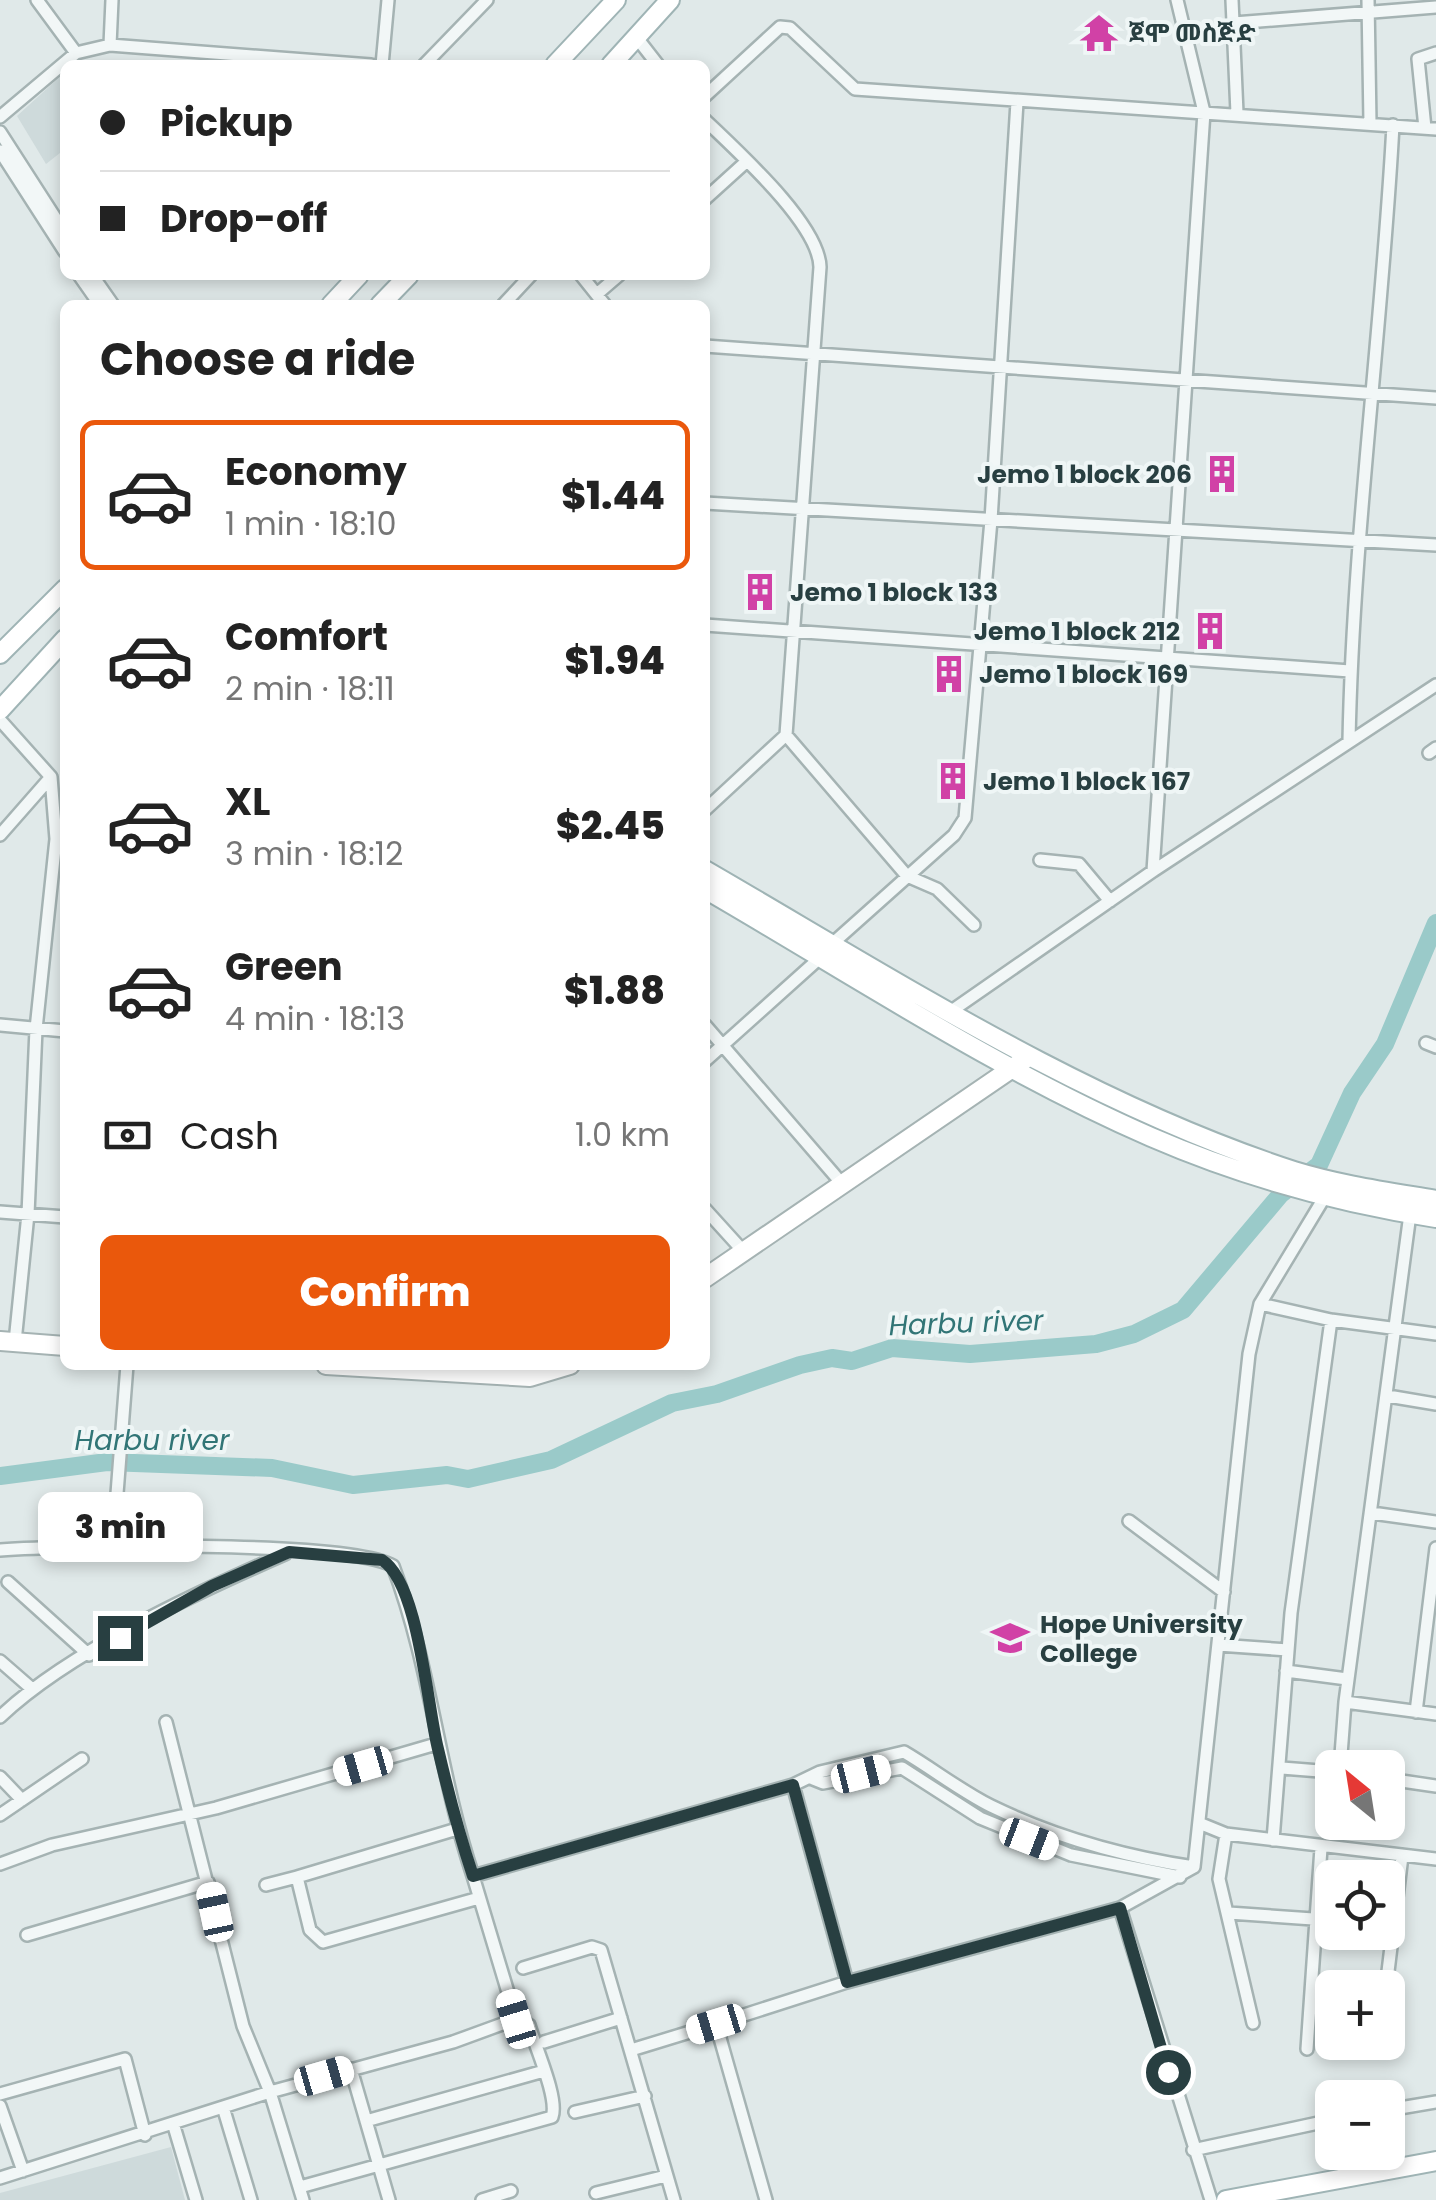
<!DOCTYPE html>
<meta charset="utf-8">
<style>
body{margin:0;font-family:Poppins,"Noto Sans Ethiopic",sans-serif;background:#f6f6f6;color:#222;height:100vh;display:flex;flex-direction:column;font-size:38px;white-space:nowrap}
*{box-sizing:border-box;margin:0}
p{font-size:32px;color:#767676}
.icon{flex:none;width:55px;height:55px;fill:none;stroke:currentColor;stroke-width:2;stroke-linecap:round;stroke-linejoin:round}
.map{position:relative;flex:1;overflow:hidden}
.sheet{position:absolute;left:60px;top:300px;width:650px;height:1070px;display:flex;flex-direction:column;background:#fff;border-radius:15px;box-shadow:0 5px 15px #0003}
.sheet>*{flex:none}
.hud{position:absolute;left:60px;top:60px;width:650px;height:220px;border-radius:15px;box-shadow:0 5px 15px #0003;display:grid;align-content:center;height:220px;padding:0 40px;background:#fff}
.needle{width:65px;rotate:330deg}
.tools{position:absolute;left:1315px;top:1750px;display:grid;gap:20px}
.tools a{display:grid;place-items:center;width:90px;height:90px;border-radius:15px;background:#fff;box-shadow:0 5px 15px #0003;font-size:50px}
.end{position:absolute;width:45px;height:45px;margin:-22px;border:12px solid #283f41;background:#fff;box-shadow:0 0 0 5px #fff}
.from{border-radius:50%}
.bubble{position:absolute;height:70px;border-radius:15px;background:#fff;box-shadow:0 5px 15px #0003;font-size:32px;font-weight:800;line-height:70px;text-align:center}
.car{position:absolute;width:30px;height:60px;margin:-30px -15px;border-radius:12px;box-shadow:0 0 8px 2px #0007;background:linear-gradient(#fff 24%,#345 0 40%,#fff 0 76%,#345 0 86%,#fff 0)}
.hud b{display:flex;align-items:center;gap:35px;height:95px;font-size:38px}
.hud b+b{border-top:2px solid #e0e0e0}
.hud i{width:25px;height:25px;background:#222}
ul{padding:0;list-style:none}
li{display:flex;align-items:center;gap:30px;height:150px;margin:0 20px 15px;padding:0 20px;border:5px solid transparent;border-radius:15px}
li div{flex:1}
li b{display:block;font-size:38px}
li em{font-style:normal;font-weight:800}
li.active{border-color:#ea580c}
li>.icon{width:90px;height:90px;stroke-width:1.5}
h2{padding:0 40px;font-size:45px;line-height:120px}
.pay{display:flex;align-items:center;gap:25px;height:110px;padding:0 40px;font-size:38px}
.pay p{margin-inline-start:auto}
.cta{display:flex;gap:20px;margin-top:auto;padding:20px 40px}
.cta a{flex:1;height:115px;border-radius:15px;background:#ea580c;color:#fff;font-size:40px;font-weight:800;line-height:115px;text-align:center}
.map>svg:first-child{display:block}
.built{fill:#cedadb}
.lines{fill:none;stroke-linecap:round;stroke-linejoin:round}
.river{stroke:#9acac9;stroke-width:18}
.street-casing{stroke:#a5b3b3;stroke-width:16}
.secondary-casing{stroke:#a5b3b3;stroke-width:22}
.primary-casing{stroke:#9fb4b5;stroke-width:22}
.street{stroke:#f2f7f7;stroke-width:11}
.secondary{stroke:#fff;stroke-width:18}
.primary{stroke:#fff;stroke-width:18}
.route{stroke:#283f41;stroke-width:12}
.labels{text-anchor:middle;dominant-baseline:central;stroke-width:8;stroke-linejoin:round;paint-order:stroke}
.poi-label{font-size:25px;font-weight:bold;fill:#283f41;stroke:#eff6f6;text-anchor:start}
.water-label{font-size:28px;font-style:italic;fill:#317576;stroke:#eff6f6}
</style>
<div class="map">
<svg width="1436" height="2200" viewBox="0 0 1436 2200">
<rect width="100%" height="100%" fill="#e0e9e9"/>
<path class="built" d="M65,72V149L46,164L17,116Z
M171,2147L185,2200H0V2193Z"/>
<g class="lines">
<path class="river" d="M0,1476L107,1462L272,1468L353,1485L447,1475L468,1479L551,1460L672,1403L717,1394L800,1365L832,1358L852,1361L892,1348L970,1354L1096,1344L1134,1334L1183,1310L1281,1194L1319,1165L1352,1093L1385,1044L1436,923"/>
<g class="street-casing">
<path id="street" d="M37,0L76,53
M1232,0L1237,113
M1368,0L1370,123
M1234,23L1436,7
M637,38L658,65
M110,45L112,0
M382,65L388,0
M424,65L487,0
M705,96L780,27L790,28L855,89L1436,129
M0,117L76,53L110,45L371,65
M705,120C737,151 819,224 820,267L786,735L705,810
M1425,128L1418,59L1436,53
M0,132L65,233
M0,151L65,252
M705,199L747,161
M79,275L100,305
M92,275L113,305
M581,275L605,305
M597,294L619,275
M503,305L531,275
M705,346L1436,398
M705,503L1436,545
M705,625L1350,671
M0,720L51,777L56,839L36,1029L28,1214L15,1342
M786,735L907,876L937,889L974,925
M1349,741C1353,535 1382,331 1393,125
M1429,753L1436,748
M0,835L51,777
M1040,860L1079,864L1110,901
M1153,871L1204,112L1177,0
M833,943L954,835L965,818L991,520L1017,102
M950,1012L1153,871L1436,685
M0,1025L65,1031
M705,1025L844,1186
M1426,1043L1436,1047
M705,1061L822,956
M705,1209L744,1252
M0,1212L65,1217
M1410,1214L1345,1702L1436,1714
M1260,1304L1331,1320L1436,1334
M1388,1396L1436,1404
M1372,1513L1436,1522
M1129,1521L1224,1592
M113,1545L127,1365
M0,1550C63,1545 351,1540 393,1566C431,1667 439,1774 473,1876
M8,1582L89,1655
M1218,1645L1288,1650
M0,1661L31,1688
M1286,1671L1347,1679
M1416,1712L1436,1548
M0,1717C68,1652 198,1592 285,1554
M166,1722L243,2026L270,2092L303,2200
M1282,1768L1332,1772
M1340,1768L1345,1702
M0,1777L22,1800
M813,1779L823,1783L902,1768L980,1818L1071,1855L1180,1877
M1388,1779L1436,1786
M793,1785L847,1982
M0,1815L82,1759
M1199,1823L1226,1834L1436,1859
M457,1829L297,1877L310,1930L323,1942L479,1898
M1226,1834L1219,1879L1253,2023
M1273,1840L1291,1613L1331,1320
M0,1864L52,1845L216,1808L436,1744
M266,1885L297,1877
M1120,1908L1211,2200
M1229,1913L1313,1919
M27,1935L208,1882
M523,1968L592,1947L601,1950L674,2200
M1386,1988L1402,1856
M544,2042L621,2018
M1307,2049L1321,1848
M631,2050L716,2024
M351,2069L389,2200
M0,2094L125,2059L145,2135
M0,2106L23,2171
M223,2107L251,2200
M1388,2110L1436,2102
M575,2112L645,2096
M366,2121L544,2071
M173,2123L196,2200
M1193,2150L1332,2120
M0,2178L270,2092L453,2042L516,2019
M300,2187L552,2117C559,2099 535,2046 529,2025L516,2019L473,1876L793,1785L820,1772L904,1752C933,1769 961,1791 991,1806C1057,1838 1122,1856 1194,1867
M596,2193L666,2176
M482,2200L511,2191
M766,2200L716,2024L847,1982L1120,1908L1194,1867L1249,1354L1260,1304L1327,1193"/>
</g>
<g class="secondary-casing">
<path id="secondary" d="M705,1278L1024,1060
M0,1341L65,1346
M326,1365L530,1377L570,1365"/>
</g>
<g class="primary-casing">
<path id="primary" d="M555,65L616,0
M611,65L670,0
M331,305L359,275
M380,305L409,275
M0,654L65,589
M0,710L65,639
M705,870C895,980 1085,1103 1294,1171C1339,1185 1389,1192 1436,1200
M705,889C852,974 995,1069 1151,1137C1241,1176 1339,1203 1436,1218
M1226,2200L1436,2161"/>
</g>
<use href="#street" class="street"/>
<use href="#secondary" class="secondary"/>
<use href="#primary" class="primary"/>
</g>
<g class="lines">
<path class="route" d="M120,1638L212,1586L289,1552L382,1560C419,1583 427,1706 438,1749C448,1792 459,1834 473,1876L793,1785L847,1982L1120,1908L1168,2072"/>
</g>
<defs>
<g id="temple-bare" transform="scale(3)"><path d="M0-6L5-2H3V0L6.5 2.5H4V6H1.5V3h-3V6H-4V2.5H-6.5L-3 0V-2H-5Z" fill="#d141a6" stroke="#eff6f6" stroke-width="2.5" paint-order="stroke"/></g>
<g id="building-bare" transform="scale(3)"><path d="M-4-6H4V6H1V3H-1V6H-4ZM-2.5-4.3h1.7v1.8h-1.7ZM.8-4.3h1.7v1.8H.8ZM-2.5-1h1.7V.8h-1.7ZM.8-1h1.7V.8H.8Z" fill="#d141a6" stroke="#eff6f6" stroke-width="2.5" paint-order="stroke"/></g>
<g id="school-bare" transform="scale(3)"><path d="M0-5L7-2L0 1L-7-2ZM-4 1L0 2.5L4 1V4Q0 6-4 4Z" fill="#d141a6" stroke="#eff6f6" stroke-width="2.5" paint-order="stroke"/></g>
</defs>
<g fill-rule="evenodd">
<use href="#temple-bare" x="1099" y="33"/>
<use href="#building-bare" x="1222" y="474"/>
<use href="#building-bare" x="760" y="592"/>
<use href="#building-bare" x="1210" y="631"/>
<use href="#building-bare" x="949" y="674"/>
<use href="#building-bare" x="953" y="781"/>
<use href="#school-bare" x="1010" y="1638"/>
</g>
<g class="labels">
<g class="poi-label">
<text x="1129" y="33">ጀሞ መስጅድ</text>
<text x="1192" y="474" text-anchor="end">Jemo 1 block 206</text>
<text x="790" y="592">Jemo 1 block 133</text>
<text x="1180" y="631" text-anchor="end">Jemo 1 block 212</text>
<text x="979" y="674">Jemo 1 block 169</text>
<text x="983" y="781">Jemo 1 block 167</text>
<text x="1040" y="1624">Hope University<tspan x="1040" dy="29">College</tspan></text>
</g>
<g class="water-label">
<text transform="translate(966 1323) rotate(-2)">Harbu river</text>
<text x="152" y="1440">Harbu river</text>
</g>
</g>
</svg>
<div class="tools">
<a><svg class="needle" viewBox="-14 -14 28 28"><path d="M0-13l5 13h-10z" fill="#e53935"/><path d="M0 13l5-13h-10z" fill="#767676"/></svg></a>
<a><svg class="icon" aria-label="locate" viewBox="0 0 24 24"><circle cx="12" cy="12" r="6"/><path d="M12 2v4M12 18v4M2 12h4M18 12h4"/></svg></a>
<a>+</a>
<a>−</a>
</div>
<i class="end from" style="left:1168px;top:2072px"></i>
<i class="end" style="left:120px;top:1638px"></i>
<div class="bubble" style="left:38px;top:1492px;width:165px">3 min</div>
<i class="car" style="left:363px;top:1766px;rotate:254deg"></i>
<i class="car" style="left:861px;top:1774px;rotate:76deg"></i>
<i class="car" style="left:1029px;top:1839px;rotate:111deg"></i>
<i class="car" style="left:215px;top:1912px;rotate:348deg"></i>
<i class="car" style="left:516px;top:2019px;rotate:343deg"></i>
<i class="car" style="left:716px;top:2024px;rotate:253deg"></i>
<i class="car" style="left:324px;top:2076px;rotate:74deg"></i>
<div class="hud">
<b><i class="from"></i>Pickup</b>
<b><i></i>Drop-off</b>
</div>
<section class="sheet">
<h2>Choose a ride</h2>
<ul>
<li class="active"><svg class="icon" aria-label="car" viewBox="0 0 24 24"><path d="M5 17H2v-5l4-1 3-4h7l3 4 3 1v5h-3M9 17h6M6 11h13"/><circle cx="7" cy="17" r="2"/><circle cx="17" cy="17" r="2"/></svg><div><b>Economy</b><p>1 min · 18:10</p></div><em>$1.44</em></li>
<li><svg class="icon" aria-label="car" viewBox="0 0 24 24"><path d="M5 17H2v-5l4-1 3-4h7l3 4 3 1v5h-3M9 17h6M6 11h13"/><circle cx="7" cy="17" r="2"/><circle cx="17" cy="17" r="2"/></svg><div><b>Comfort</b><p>2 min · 18:11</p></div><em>$1.94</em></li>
<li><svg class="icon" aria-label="car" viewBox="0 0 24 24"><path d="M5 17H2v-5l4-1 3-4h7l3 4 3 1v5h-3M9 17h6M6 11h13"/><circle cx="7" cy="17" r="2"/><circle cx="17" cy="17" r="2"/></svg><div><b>XL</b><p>3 min · 18:12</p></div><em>$2.45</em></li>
<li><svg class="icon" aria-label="car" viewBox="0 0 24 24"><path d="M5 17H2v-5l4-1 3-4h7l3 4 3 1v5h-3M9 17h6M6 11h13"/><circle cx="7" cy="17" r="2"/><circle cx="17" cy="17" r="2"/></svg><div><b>Green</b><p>4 min · 18:13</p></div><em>$1.88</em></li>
</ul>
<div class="pay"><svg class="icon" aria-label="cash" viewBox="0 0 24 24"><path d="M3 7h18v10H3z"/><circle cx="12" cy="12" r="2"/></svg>Cash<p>1.0 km</p></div>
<div class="cta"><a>Confirm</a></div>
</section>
</div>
